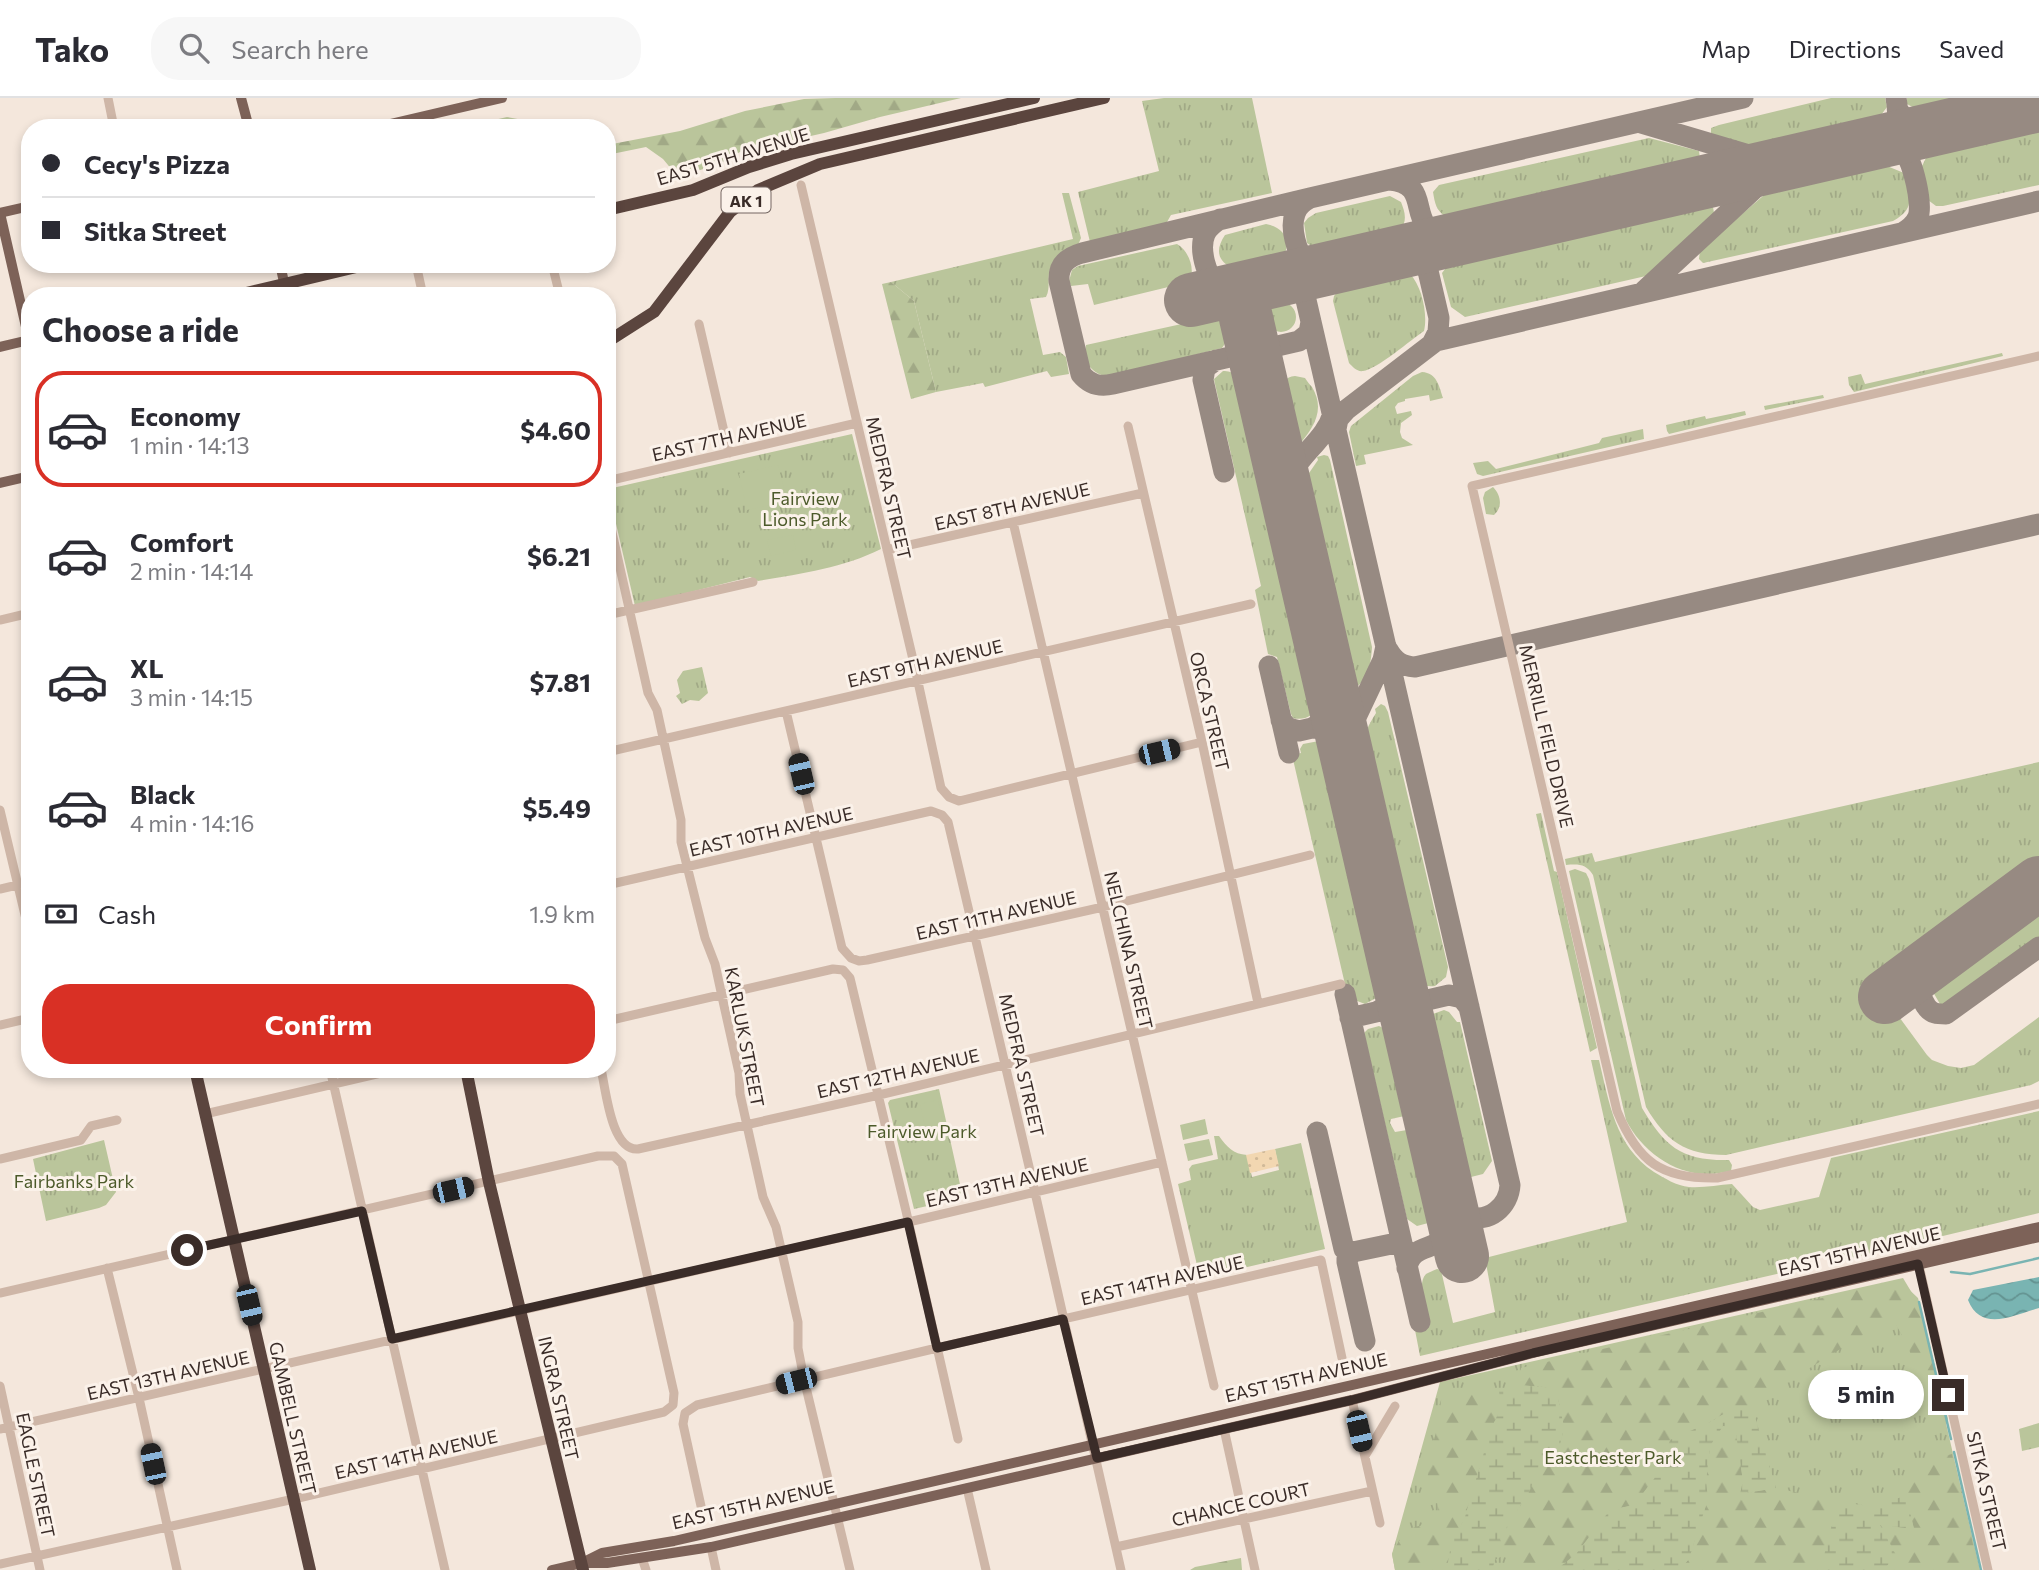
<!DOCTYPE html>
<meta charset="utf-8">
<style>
body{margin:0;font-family:Commissioner,sans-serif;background:#f7f7f7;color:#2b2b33;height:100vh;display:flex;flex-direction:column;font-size:26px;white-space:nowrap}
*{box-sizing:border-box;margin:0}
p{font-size:23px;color:#7c7c81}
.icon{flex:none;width:38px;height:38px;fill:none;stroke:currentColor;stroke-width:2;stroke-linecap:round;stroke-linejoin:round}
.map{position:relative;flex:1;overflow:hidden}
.side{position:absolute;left:21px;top:189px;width:595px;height:791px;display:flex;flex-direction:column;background:#fff;border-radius:28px;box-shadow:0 4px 10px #0003}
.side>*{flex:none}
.guide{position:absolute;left:21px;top:21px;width:595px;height:154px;border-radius:28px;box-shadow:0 4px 10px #0003;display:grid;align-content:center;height:154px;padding:0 21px;background:#fff}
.end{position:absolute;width:32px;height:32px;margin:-16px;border:9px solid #3a2c28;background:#fff;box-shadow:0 0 0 4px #fff}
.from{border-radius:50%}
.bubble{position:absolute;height:49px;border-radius:24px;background:#fff;box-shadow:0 4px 10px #0003;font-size:23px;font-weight:700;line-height:49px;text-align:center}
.car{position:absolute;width:21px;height:42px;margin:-21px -10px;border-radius:9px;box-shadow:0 0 5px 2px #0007;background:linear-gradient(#222 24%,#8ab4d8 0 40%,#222 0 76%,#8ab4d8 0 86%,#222 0)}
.guide b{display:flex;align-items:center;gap:24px;height:66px;font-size:26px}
.guide b+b{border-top:2px solid #e1e1e2}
.guide i{width:18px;height:18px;background:#2b2b33}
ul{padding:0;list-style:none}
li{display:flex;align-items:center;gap:21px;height:116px;margin:0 14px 10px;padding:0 7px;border:4px solid transparent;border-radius:28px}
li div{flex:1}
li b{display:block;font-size:26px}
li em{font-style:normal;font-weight:700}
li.active{border-color:#d93025}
li>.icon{width:63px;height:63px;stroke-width:1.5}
h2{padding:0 21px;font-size:32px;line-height:84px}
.pay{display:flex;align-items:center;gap:18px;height:77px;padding:0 21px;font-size:26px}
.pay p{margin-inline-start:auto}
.primary-button{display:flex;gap:14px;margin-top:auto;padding:14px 21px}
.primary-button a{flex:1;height:80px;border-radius:28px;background:#d93025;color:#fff;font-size:28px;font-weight:700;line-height:80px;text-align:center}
header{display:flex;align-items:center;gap:42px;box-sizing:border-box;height:98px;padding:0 35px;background:#fff;border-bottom:2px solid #e1e1e2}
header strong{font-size:33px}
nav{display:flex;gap:38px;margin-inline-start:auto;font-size:24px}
.search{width:490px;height:63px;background:#f7f7f7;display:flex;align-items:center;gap:18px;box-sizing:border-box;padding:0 24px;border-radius:28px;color:#7c7c81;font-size:26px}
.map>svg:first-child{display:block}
.grass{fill:url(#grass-tufts)}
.forest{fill:url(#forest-firs)}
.wetland{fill:url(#wetland-marsh)}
.sand{fill:url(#sand-dots)}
.garden{fill:#bac59b}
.water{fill:url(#water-waves)}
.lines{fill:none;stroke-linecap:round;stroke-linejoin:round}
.stream{stroke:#79b4b2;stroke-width:2.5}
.taxiway{stroke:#978a82;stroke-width:21}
.runway{stroke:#978a82;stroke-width:54}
.minor{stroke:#ceb6a7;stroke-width:9}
.major{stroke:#7d6258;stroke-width:10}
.highway{stroke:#5b453e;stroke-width:12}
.route{stroke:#3a2c28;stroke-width:9}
.labels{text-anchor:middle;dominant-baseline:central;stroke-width:6;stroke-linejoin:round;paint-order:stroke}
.shield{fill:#fbf2ea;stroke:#746762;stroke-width:2}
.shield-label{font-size:16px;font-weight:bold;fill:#3a2c28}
.street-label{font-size:18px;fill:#3a2c28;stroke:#fbf2ea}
.park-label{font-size:18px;fill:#4c5a2a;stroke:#fbf2ea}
</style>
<header>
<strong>Tako</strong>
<div class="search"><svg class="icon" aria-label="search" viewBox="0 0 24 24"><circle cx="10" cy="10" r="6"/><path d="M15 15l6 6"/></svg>Search here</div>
<nav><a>Map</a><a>Directions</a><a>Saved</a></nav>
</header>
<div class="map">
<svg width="2039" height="1472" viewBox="0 0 2039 1472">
<defs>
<pattern id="grass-tufts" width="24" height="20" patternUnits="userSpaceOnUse" patternTransform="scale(1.75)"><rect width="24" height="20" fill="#bac59b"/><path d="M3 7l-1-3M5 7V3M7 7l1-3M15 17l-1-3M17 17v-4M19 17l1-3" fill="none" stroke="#a1a986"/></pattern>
<pattern id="forest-firs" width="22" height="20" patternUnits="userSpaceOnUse" patternTransform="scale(1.75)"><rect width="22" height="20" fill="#bac59b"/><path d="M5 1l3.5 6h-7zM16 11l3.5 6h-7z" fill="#a1a986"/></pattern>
<pattern id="wetland-marsh" width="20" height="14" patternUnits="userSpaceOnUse" patternTransform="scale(1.75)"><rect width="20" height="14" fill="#bac59b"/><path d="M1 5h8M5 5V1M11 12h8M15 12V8" fill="none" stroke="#a1a986"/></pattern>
<pattern id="sand-dots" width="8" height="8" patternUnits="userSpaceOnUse" patternTransform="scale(1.75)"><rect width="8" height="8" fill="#f2d7b1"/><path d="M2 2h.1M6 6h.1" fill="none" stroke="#d0b998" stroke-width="1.8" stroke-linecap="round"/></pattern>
<pattern id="water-waves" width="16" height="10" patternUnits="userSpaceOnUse" patternTransform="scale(1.75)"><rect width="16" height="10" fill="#79b4b2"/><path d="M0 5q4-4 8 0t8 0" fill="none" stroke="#649391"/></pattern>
</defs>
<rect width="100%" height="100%" fill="#f4e7dc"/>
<path class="grass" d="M1164,0H1252L1272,95L1171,117L1167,124L1160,127L1090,144L1078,94L1159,73L1142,3Z
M1831,0H1885L1887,9L1878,21L1756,49L1711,37V30L1719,27Z
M1907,0H1971L1918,12L1907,6Z
M2039,32V87L1943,108H1936L1928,102L1921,70L1927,58Z
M1649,40L1699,53L1700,61L1446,119C1436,112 1435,106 1433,94L1439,87Z
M1887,68L1904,75C1909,98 1917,110 1893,123L1703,165L1699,161L1700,152L1770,92Z
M1062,95H1069L1081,140L1078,147C1064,153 1053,159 1049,175C1048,184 1050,191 1046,199L1030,201L1043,257L1060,254L1066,259L1069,276L1051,279L1047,273L985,289L983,285L936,294L914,203L891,184L1073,141Z
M1390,98L1401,104C1405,114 1408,124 1399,133L1317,152L1307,145L1304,125L1308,120L1316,115Z
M1708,109H1713L1714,115L1659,170L1646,178L1465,219L1451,209L1442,175L1449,166Z
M1266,126C1284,129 1292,143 1283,159L1234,171C1217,163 1215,152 1225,137Z
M1177,146C1189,153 1196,172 1189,184L1094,207L1088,186L1071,188L1069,183L1072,172L1078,168Z
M1410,176C1422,188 1428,217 1424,233C1412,241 1376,272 1363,273C1357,274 1353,269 1349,265L1333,203L1334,198L1338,193Z
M1266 219a15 15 0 1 1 30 0a15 15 0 1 1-30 0Z
M1218,218C1228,227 1231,239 1222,250L1108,279C1091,276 1082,263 1086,247Z
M2002,255L2003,258L1854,294L1849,287L1848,279L1861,276L1865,286Z
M1223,273C1235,272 1239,281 1243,291L1316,607C1316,618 1303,623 1293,620L1291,616L1277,559L1268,556L1255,492L1261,488L1215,286L1214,281Z
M1422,274C1437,275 1439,288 1443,300L1430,303L1429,297L1405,301V303L1398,305L1395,309L1397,316L1411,313L1412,317L1401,325L1400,334L1402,340L1413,347L1364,357L1366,366L1356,368L1349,334L1351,328L1413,278Z
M1295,278L1305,280C1307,283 1309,286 1312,289C1326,312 1313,330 1299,347L1294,346L1281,293C1283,284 1285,279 1295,278Z
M1823,297L1824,300L1765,312L1764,308Z
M1745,313L1746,317L1669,336L1667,333L1666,327L1705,318L1706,321Z
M1643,331L1644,341L1483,378L1477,376L1473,365L1488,363L1496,371L1599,345L1602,340Z
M852,336L881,451C843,470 799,476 758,483L750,479L635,508L608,391Z
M1324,357L1328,358L1330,362L1372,549C1371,566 1368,583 1352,592L1346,581L1305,392L1307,378L1318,362L1317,359Z
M1493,389C1501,397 1503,409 1494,417L1486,416L1483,400L1485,394Z
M702,569L708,595L699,603L690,602L682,606L676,598L680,595L677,582L683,573Z
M1381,606L1385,608L1388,614L1448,869L1446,879L1435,888C1425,889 1418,887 1413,878L1364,657C1362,640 1367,629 1376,615L1375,611Z
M1319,643L1323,645L1327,657L1380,885V889L1376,900L1365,906L1352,901L1351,894L1347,895L1292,657L1301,655L1300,651L1303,646Z
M2039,664V762L1875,886L1927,957L1932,962L1948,968L1961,970L1974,967L2039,919V983L2031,987L1726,1057C1685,1057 1666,1043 1646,1009L1593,777C1586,766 1579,766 1566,767L1565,761L1592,755L1595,764Z
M1541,715L1554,773L1557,774L1597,950L1590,954L1536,716Z
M1575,771L1586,775L1589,781L1642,1010C1665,1049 1682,1063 1729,1062L1732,1067L1731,1073C1724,1074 1716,1076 1709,1076C1674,1077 1641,1052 1626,1022L1569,773Z
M2039,807V840L1955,904L1949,907L1940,906L1933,894L1937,886Z
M1444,912L1449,914L1457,924H1460L1492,1063L1483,1076L1471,1079L1461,1074L1458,1066L1425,928L1430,917Z
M1379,928L1387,932L1392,938L1410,1015L1409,1017L1391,1021L1390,1025L1395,1034L1413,1031L1433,1120L1432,1124L1417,1128L1407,1121L1364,935L1368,931Z
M1591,962H1599C1609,1004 1615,1048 1654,1074C1664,1080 1677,1088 1689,1089C1703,1090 1718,1087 1732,1086L1753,1109L1760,1112L1819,1099L1831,1060L2039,1013V1115L1838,1163L1833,1156L1811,1160V1168L1420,1258L1415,1232L1430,1228C1427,1216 1416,1185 1426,1176C1429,1174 1433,1173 1437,1171L1441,1172L1453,1225L1495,1214L1485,1160L1627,1124Z
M939,991L963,1100L914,1111L888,1005L890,1002Z
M1214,1038H1219C1227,1049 1233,1056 1247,1057L1252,1079L1279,1072L1275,1051L1301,1045L1325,1151L1200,1180L1178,1086L1191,1082L1189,1071L1192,1067L1218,1061Z
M104,1042L116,1094L106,1107L99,1110L46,1123L33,1061Z
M1903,1180L1918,1205L1980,1472H1395L1392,1456L1440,1284Z"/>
<path class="forest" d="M835,0H961L880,19L824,35L740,54L719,66L678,79L663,61L646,49L607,57V47L680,33L745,13L804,1Z
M507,19L523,22L532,30H489L490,23Z
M891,184L914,203L936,294L911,301L882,186Z
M1899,1182L1918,1200L1948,1321L1943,1332H1934L1909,1251L1892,1219L1763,1299L1753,1312H1731L1708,1325L1670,1342L1659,1374L1634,1407L1610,1412C1599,1426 1571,1468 1554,1472C1540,1472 1524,1471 1511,1466L1500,1441L1530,1392L1539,1368L1560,1347L1564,1329L1556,1290L1518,1287L1521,1270Z
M1499,1293L1501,1309L1490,1334L1465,1419L1451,1446L1447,1472H1395L1392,1456C1404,1432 1410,1427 1437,1426L1439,1419L1437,1403L1427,1388L1429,1360L1438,1327L1442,1295Z
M2039,1325V1349L2022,1353L2019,1331Z
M1723,1328L1735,1329L1743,1383L1740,1396L1776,1390L1841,1404L1827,1441L1822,1472H1679L1689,1461L1708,1401L1706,1383L1710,1348Z
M1952,1356L1979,1472H1882L1897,1459L1879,1426L1914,1431L1906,1398L1910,1382V1367Z
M1241,1460L1242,1472H1190L1195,1469Z"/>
<path class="wetland" d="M1518,1287L1556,1290L1564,1329L1560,1347L1566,1361L1539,1368L1530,1392L1500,1441L1506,1456L1495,1462L1492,1472H1447L1451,1446L1465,1419L1490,1334L1501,1309L1499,1293Z
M1731,1312H1753L1776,1390L1740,1396L1743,1383L1735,1329L1723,1328L1710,1348L1706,1383L1708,1401L1689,1461L1679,1472H1556L1576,1456L1610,1412L1635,1407L1659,1374L1670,1342L1708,1325Z
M1906,1398L1914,1431L1880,1427L1897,1459L1882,1472H1822L1827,1441L1841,1404L1869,1408Z"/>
<path class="sand" d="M1275,1051L1279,1068L1250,1075L1246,1057Z"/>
<path class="garden" d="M778,367L787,403L747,412L739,376Z
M793,437L796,452L771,458L767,442Z
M938,1002L947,1042L929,1046L920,1006Z
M1205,1021L1208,1036L1183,1042L1180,1027Z
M1209,1041L1213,1057L1188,1063L1184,1046Z"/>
<path class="water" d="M2039,1179V1210C2014,1217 1981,1235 1968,1202L1973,1192Z"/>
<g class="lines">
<path class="stream" d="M1951,1174L1970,1176L2039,1160
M1919,1204L1951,1341
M1954,1354L1981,1472"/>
<path class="taxiway" d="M1898,12C1907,28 1917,32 1935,31
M2015,12L2039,0
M1641,25L1766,62L1792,63
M1878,44C1888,45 1897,46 1904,54C1913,63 1923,107 1918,119C1915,126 1909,131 1902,135
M1878,44C1897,33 1900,21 1896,0
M1390,82C1437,87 1400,129 1450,143
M1310,100C1303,104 1297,108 1295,116C1290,129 1296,156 1307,164C1314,169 1321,169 1329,170
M1220,121C1214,125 1208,129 1205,136C1199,150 1205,179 1219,187C1225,190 1235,190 1241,191
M1402,154L1418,160L1428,173L1439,220L1438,234L1433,244
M1281,181C1293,183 1302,190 1306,202L1510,1087C1509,1108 1489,1126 1467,1118C1459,1115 1454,1109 1449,1103
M1644,193L1768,78L1795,63
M1311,224L1309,235L1299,243L1113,286C1100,289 1090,287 1081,276L1059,183C1058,166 1068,159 1082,155L1310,100L1743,0
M1216,262L1205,270L1203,282L1224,374
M1336,331L1338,321L1346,312L1436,243L2039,103
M1286,396C1288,361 1324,347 1333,316
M1388,552C1395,564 1402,568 1415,569L2039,426
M1269,568L1289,655
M1281,622L1288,630L1299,633L1351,621L1357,617L1383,562L1386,548
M1312,630C1334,630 1341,644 1347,663
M1312,630C1331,621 1332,607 1331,588
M1947,854C1933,869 1911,886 1926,908C1931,916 1938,916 1946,916L2039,849
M1345,896L1420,1224
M1378,913C1398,914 1405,926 1412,943
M1378,913C1393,906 1396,894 1397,878
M1350,920L1449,897L1462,900L1469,909
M1317,1034L1344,1151L1353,1154L1401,1144
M1353,1154L1347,1160V1164L1365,1243
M1407,1170C1412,1139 1450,1160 1452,1118"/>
<path class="runway" d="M1191,202L2039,7
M1246,220L1462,1158
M1885,899L2039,785"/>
<path class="minor" d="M108,0L114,30
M801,87L915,570L941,690L949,699L959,703L1202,644
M416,166L423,198
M552,166L560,198
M699,226L729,355
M2039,258L1472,388L1617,1013C1638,1064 1661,1081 1717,1080L2039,1006
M1128,328L1202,644L1258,905
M607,383L857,325
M607,412L648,595L657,612L681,722V744L705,840L715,866L723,903L739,975L740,996L763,1099L776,1129L798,1224V1250L804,1281L850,1472
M1013,424L1214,1288
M887,452L1143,395
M607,517L753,484
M0,522L30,515
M786,613L842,850L851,860L859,863L867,862L1103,809L1310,757
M607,654L1251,506
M0,712L30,838
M607,787L931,713L942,717L948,724L1031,1077L1121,1472
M0,791L30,784
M607,923L833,871L843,872L850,880L906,1113L958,1341
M0,927L30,920
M330,971L445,1472
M601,971C606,992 611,1053 638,1051L879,997L1341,886
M205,1016L398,971
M0,1061L81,1042L91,1028L117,1022
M1918,1163L1988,1472
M107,1170L139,1300L177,1472
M0,1195L598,1058H614L622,1066L674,1295L673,1307L664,1314L294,1401L0,1466
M0,1288L40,1472
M1352,1302L1380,1425
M0,1331L896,1127L1162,1064
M1224,1331L1255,1472
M1365,1358L1395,1308
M967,1390L986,1472
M701,1408L683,1326L685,1315L697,1307L937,1250L1321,1162L1342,1260
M711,1449L716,1472
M1116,1449L1372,1393
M642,1460L646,1472"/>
<path class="major" d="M241,0L249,30
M373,30L502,0
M0,115L29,242L0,249
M0,115L30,108
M280,166L287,198
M0,385L30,378
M584,1464L602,1455L674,1443L2039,1129
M552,1472L582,1465H607L711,1449L1224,1331L1352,1302L1533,1255L2039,1139"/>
<path class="highway" d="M607,112L693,92L749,69L791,56L1034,0
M234,198L369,166
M30,242V246
M607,244L654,214L730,114L758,92L820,66L1104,0
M195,971L310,1472
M466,971L489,1084L583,1472"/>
</g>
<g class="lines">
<path class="route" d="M187,1152L362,1113L392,1241L908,1124L937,1250L1063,1221L1097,1360L1352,1302L1533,1255L1918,1166L1948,1297"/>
</g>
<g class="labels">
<rect class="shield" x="721.5" y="89.5" width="49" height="25" rx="5"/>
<g class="shield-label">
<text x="746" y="102">AK 1</text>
</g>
<g class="street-label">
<text transform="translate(733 58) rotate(-17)">EAST 5TH AVENUE</text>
<text transform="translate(729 339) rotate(-13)">EAST 7TH AVENUE</text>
<text transform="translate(889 390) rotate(77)">MEDFRA STREET</text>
<text transform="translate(1012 408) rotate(-13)">EAST 8TH AVENUE</text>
<text transform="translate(925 565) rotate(-13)">EAST 9TH AVENUE</text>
<text transform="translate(1210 613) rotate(77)">ORCA STREET</text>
<text transform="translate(1547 638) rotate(77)">MERRILL FIELD DRIVE</text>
<text transform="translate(771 733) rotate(-13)">EAST 10TH AVENUE</text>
<text transform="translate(996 817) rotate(-13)">EAST 11TH AVENUE</text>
<text transform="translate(1129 852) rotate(77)">NELCHINA STREET</text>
<text transform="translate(745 939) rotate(79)">KARLUK STREET</text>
<text transform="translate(1022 967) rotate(77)">MEDFRA STREET</text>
<text transform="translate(898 975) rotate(-13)">EAST 12TH AVENUE</text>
<text transform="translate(1007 1084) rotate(-13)">EAST 13TH AVENUE</text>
<text transform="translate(1859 1153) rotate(-13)">EAST 15TH AVENUE</text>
<text transform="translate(1162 1182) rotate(-13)">EAST 14TH AVENUE</text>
<text transform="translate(168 1277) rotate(-13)">EAST 13TH AVENUE</text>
<text transform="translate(1306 1279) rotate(-13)">EAST 15TH AVENUE</text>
<text transform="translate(559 1300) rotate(77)">INGRA STREET</text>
<text transform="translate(293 1320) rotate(77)">GAMBELL STREET</text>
<text transform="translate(416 1356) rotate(-13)">EAST 14TH AVENUE</text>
<text transform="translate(36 1377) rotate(78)">EAGLE STREET</text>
<text transform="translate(1987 1393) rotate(77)">SITKA STREET</text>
<text transform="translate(753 1406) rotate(-13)">EAST 15TH AVENUE</text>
<text transform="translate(1241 1406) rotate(-13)">CHANCE COURT</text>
</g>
<g class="park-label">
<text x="805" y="400">Fairview<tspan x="805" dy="21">Lions Park</tspan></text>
<text x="922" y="1033">Fairview Park</text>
<text x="74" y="1083">Fairbanks Park</text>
<text x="1613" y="1359">Eastchester Park</text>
</g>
</g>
</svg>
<i class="end from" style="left:187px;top:1152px"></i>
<i class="end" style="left:1948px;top:1297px"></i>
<div class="bubble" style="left:1808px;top:1272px;width:116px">5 min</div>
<i class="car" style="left:1159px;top:654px;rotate:77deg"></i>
<i class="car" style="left:801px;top:676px;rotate:347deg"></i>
<i class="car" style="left:453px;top:1092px;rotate:77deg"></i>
<i class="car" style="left:249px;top:1207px;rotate:167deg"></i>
<i class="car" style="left:796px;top:1283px;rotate:256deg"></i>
<i class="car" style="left:1359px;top:1333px;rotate:167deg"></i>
<i class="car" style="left:153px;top:1366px;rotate:348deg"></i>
<div class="guide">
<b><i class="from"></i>Cecy's Pizza</b>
<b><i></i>Sitka Street</b>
</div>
<section class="side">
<h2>Choose a ride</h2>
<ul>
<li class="active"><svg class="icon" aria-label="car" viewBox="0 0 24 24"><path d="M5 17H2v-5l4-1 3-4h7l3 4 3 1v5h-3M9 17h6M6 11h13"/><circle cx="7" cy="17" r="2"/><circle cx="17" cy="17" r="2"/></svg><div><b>Economy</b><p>1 min · 14:13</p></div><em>$4.60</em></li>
<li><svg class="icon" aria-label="car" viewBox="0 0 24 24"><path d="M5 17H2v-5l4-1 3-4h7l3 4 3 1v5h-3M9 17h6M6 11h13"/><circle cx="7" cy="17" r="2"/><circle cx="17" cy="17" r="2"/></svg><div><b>Comfort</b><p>2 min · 14:14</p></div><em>$6.21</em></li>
<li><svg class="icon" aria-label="car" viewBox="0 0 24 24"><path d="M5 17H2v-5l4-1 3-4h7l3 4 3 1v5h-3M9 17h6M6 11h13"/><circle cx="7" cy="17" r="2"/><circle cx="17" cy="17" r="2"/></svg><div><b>XL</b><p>3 min · 14:15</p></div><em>$7.81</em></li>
<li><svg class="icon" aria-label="car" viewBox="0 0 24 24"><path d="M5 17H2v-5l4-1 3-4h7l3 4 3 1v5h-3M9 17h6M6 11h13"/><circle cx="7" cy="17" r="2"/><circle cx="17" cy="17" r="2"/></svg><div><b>Black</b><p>4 min · 14:16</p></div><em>$5.49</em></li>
</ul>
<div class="pay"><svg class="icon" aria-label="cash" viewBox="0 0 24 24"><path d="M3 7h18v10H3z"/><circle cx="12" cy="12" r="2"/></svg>Cash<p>1.9 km</p></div>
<div class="primary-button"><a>Confirm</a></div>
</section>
</div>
